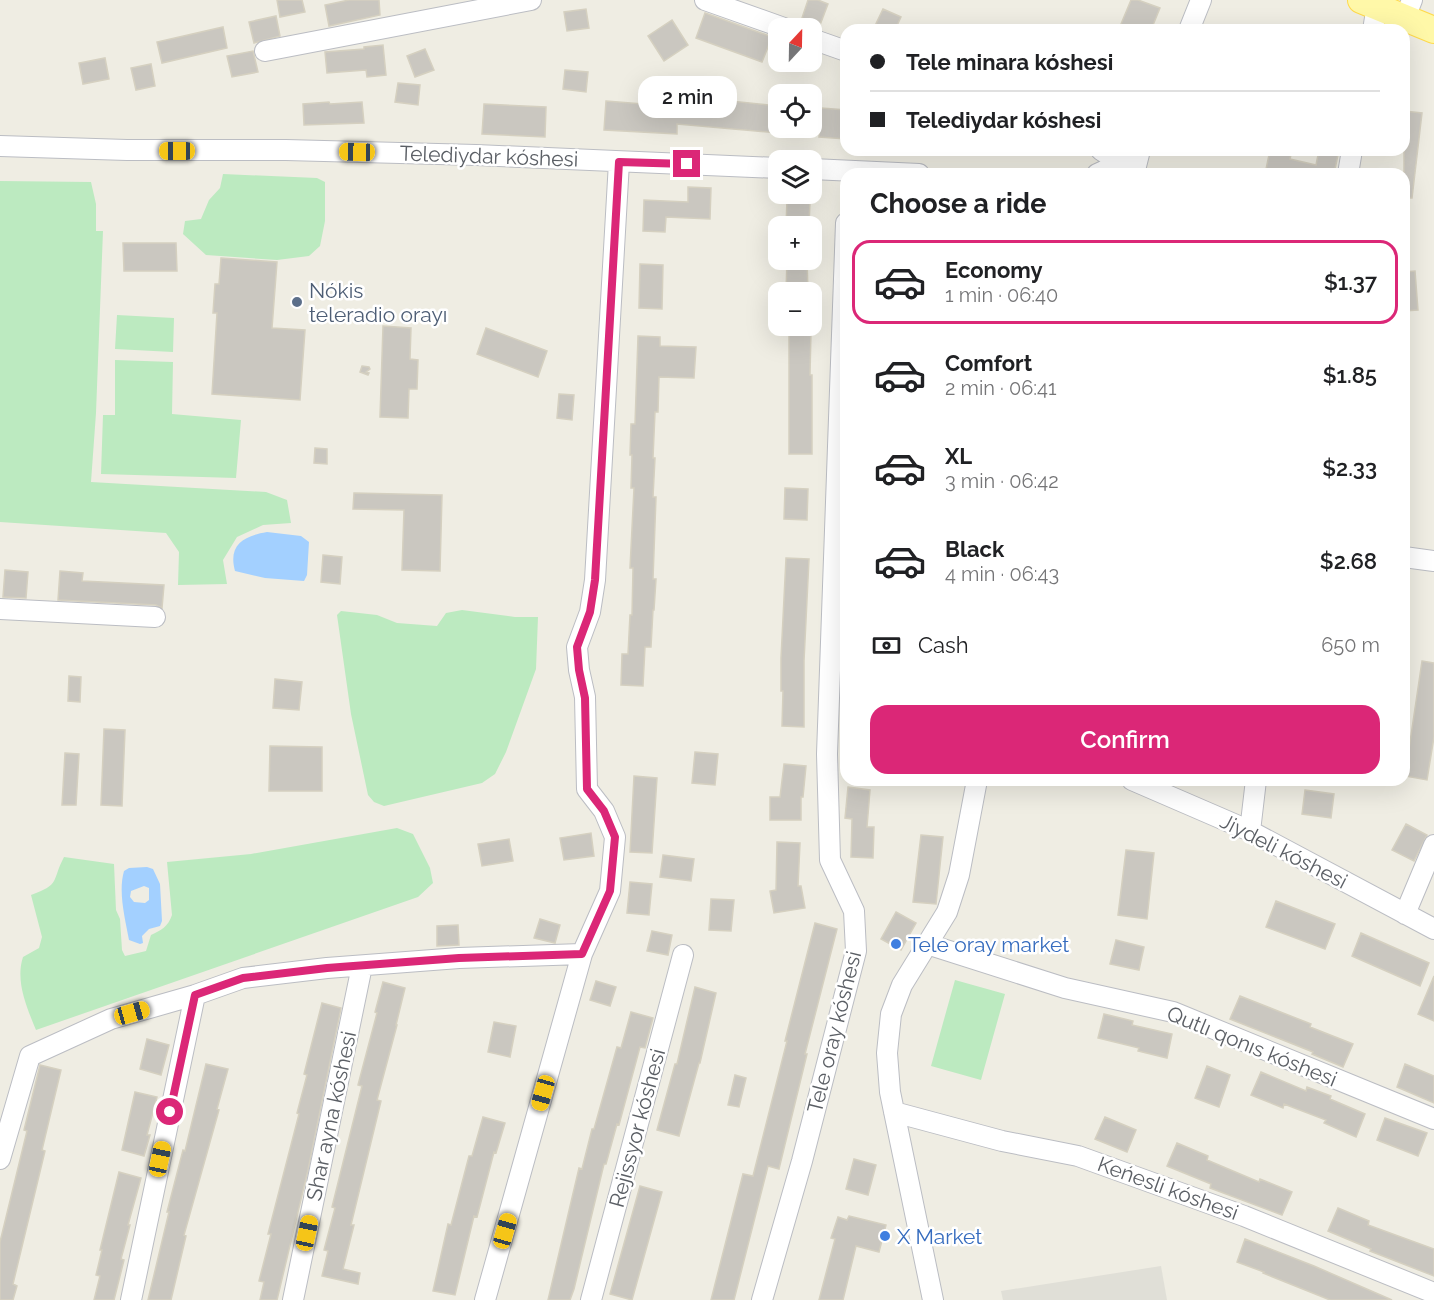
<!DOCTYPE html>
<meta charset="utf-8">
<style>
body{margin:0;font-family:Raleway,sans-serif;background:#f6f6f6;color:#202124;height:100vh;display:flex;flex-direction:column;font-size:22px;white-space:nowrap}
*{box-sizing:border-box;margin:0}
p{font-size:20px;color:#757577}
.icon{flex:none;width:33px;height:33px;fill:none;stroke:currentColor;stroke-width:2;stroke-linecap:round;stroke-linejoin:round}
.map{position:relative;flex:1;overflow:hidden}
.side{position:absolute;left:840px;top:168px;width:570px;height:618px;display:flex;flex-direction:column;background:#fff;border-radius:18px;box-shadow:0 6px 24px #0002}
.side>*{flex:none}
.hud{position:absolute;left:840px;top:24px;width:570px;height:132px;border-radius:18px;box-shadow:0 6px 24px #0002;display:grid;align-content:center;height:132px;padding:0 30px;background:#fff}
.needle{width:39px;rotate:22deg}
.buttons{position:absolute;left:768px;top:18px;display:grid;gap:12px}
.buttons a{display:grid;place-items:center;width:54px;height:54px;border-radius:12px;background:#fff;box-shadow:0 6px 24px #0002;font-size:30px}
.end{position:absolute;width:27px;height:27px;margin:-14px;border:8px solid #db2777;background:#fff;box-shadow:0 0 0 3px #fff}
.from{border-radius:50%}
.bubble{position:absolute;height:42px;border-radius:18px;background:#fff;box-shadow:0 6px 24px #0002;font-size:20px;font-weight:600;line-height:42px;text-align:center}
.car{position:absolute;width:18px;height:36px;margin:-18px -9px;border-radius:8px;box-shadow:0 0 4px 2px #0007;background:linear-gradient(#f5c518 24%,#345 0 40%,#f5c518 0 76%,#345 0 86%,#f5c518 0)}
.hud b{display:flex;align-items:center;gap:21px;height:57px;font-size:22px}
.hud b+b{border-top:2px solid #e0e0e0}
.hud i{width:15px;height:15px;background:#202124}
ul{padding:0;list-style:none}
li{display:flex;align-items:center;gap:18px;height:84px;margin:0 12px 9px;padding:0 18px;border:3px solid transparent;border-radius:18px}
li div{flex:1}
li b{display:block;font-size:22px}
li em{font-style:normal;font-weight:600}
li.active{border-color:#db2777}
li>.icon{width:54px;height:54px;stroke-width:1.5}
h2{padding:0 30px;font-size:27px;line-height:72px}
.pay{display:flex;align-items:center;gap:15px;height:66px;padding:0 30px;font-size:22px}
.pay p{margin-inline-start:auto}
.primary-button{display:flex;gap:12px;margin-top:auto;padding:12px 30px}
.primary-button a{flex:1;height:69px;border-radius:18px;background:#db2777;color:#fff;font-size:24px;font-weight:600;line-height:69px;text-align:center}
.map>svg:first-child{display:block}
.industrial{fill:#e0dfd7}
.green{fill:#bceac0}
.water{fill:#a3d0ff;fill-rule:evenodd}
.building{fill:#cac7c0;stroke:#d5d0c0;stroke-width:1.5}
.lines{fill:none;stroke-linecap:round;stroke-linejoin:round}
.minor-casing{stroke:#bbbdc3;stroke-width:22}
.major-casing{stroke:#ffda4c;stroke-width:28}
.minor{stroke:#fff;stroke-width:20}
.major{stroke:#fff8a8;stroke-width:26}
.route{stroke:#db2777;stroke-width:8}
.service-dot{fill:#5c6f8a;stroke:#fff;stroke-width:2}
.shop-dot{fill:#3f7fe0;stroke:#fff;stroke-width:2}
.labels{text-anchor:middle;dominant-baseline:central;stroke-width:5;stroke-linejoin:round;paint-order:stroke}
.street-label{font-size:21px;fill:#5b5f65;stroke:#fff}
.service-label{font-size:21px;fill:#4e5e75;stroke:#fff;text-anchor:start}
.shop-label{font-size:21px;fill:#366cbe;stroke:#fff;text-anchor:start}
</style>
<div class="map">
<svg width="1434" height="1300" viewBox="0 0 1434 1300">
<rect width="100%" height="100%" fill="#efede3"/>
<path class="industrial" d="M1161,1266L1167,1300H1003L1001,1291Z"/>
<path class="green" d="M223,174L317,178L325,182V221L320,246L309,256L277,260L206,255L183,234L185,221L201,219L209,200L220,188Z
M0,181L91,182L96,204V231H103L96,413L91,482L266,492L287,500L291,523L263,525L237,537L223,560L227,584L178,585L179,552L166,533L0,522Z
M117,315L174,318L173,352L115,349Z
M115,360L173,362L172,414L241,420L236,478L101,474L103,415H115Z
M462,610L515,617H538L536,669L506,752L495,774L482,783L384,806L374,802L368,795L351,714L337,615L341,611L377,615L397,623L437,626L446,613Z
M397,828L413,834L430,868L433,883L418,897L36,1030C27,1008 15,981 23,957L39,948L42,937L31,895C61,884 51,882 64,857L114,864L116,910L120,919L122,950L125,956L146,951L151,935C161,930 168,927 172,915L167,862L251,854Z
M955,980L1005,994L981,1080L931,1066Z"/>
<path class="water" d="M267,532L301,536L309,542L307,575L304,581L265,578L235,571C228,545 243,536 267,532Z
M147,867L153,869L160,884L162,921L160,926L149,929L142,936L143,943L140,944L129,940C125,918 118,892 124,871L129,868ZM144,886L149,888V900L145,903L134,902L130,897L131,891Z"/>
<path class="building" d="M277,0H302L305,12L280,17Z
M349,0H379L380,15L329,26L325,5Z
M808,0H818L828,4L820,25L802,18Z
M1131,0H1138L1160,8L1151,30H1136L1121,24Z
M586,9L589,28L567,31L564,12Z
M883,9L901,17L895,30H873Z
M705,13L772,37L762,62L696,38Z
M276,16L280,36L254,43L249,22Z
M672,20L688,45L664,61L648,36Z
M223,27L227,48L162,63L157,42Z
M383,45L386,75L367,77L366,70L327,73L325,52L364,49V47Z
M425,49L434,70L415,77L407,56Z
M253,51L258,72L232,77L227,56Z
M105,58L109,79L83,84L79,63Z
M151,64L155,86L136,90L131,68Z
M565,70L588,72L586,92L563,89Z
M398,83L420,85L418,105L395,102Z
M606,101L730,111L731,101L778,106V133L677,124V134L604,130Z
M329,102L330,104L362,102L364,123L304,125L303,104Z
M484,104L546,107L545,137L482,134Z
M821,108L846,110V139L819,137Z
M1404,111L1422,113L1412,198H1404Z
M1270,150H1292L1290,159L1316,165L1319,150H1339L1334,174H1265Z
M688,187L711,188L710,219L666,217L665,232L643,231L644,200L688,202Z
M787,200L810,201L809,226H786Z
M123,243H176L177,271H124Z
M221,258L277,262L272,328L305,330L300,400L212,394L217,313H213L215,284H219Z
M787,260H807L808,292H786Z
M640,264L663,265L662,309L639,308Z
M1415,271L1418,310L1404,311V272Z
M383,326L411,328L410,359L418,360L417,389H409L408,418L380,417Z
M486,328L547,351L538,377L477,354Z
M789,330L811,331L810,375H812V454H789Z
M638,336L660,337V346L696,347L694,378L659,377L658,412H655L653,458H655L653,497H656L653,579H656L654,610H653L651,647H645L643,686L621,685L622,654H628L630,615H632L633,568H630L634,488H631L632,455H630L631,424H635Z
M362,366L369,367L370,369L366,372L369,373L368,375L360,372Z
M559,394L574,395L572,420L557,418Z
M315,448L327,449V464L314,463Z
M785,488L808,489L807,520L784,519Z
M354,493L442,495L440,571L402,570L404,510L353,509Z
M323,555L342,557L340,584L321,582Z
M786,558L809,559L804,661V727L782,726L783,691H781V658Z
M5,570L28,572L26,598L3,597Z
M60,571L83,573L82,581L164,585L162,608L156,605L58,600Z
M1422,661L1434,663V737L1427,780L1405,776Z
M69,676L81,677L80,702L68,701Z
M275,679L302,682L299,710L273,708Z
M104,729L125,730L122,806L101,805Z
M270,746L322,747V791H269Z
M695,752L718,754L715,785L692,783Z
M65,753L79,754L76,805H62Z
M784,764L806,766L803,797H801V820H770V797H780Z
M634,776L657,778L652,853L630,852Z
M848,787L870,790L867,827H874L873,858L851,857L852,819L845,818Z
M1305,790L1334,794L1331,818L1302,814Z
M1406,824L1427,835L1414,861L1392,850Z
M591,833L594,856L564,860L560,838Z
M921,835L943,837L936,904L913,902Z
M509,839L513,861L482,866L478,844Z
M777,842L800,843L798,886H801L805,908L774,913L770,891L776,890Z
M1126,850L1154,853L1147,919L1118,915Z
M663,855L694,859L691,881L660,877Z
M630,882L652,884L649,915L627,913Z
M711,899L734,900L731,931L709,930Z
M1276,901L1335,924L1325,949L1266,927Z
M896,912L916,923L901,950L881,939Z
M540,919L560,925L555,943L534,938Z
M815,923L837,929L805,1054H807L779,1169L768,1166L734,1300H711L743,1174L753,1176L787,1041H785Z
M458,925L459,945L437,946V926Z
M652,931L672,935L668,955L647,951Z
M1361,933L1429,963L1420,986L1352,956Z
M1116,940L1144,947L1139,970L1110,964Z
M1434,976V1021L1418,1014Z
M596,981L616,987L610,1006L590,1000Z
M383,982L405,988L396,1025H397L377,1100L381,1101L351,1225H354L343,1269L360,1273L358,1284L322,1276L328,1251L324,1250L335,1208L332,1207L362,1086L358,1085L377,1013L375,1012Z
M695,987L716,993L700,1063H699L679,1136L657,1130L675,1064H677Z
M1240,996L1311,1024L1310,1027L1353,1044L1343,1067L1312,1054L1313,1052L1230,1019Z
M322,1003L341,1008L308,1170L277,1300H260L264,1282L259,1281L271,1234H268L299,1114L297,1113L307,1075L304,1074Z
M631,1012L653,1018L645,1048L640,1047L619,1125L617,1124L606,1164H604L574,1289L570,1300H548L579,1168L582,1169L592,1129H594L617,1047L621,1048Z
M1104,1014L1133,1021L1132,1025L1172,1034L1167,1058L1138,1051L1139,1048L1098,1038Z
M494,1022L516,1026L510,1057L488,1052Z
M147,1039L169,1045L161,1075L140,1069Z
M206,1064L228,1069L217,1109L219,1110L184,1235L186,1236L171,1300H148L169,1212H167L183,1150L185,1151Z
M1405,1064L1434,1076V1103L1397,1087Z
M40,1065L61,1070L42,1150L45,1151L13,1284L17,1286L13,1300H0V1242L27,1131L24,1130Z
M1207,1066L1230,1075L1219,1107L1195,1098Z
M1261,1072L1306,1091L1307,1087L1331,1096L1330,1099L1365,1114L1356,1137L1324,1123L1326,1120L1284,1104L1283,1108L1251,1095Z
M735,1075L746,1078L739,1107L728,1105Z
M135,1092L157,1097L147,1135H150L144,1156L122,1150Z
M483,1117L505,1123L496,1153L494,1152L477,1217L474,1216L455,1295L433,1291L448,1224L451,1225L469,1156H472Z
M1105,1117L1136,1130L1127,1152L1095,1139Z
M1385,1118L1427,1133L1418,1156L1377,1140Z
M1177,1143L1208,1156L1207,1160L1259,1182L1260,1179L1292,1192L1282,1215L1210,1188L1211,1184L1167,1166Z
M854,1159L876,1165L868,1195L846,1189Z
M119,1172L141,1178L128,1225H130L121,1259L124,1260L114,1300H94L100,1276L96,1275L102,1250H100Z
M640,1186L662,1192L632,1300L610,1294Z
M1338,1208L1369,1221L1368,1225L1434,1249V1276L1370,1251L1371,1249L1328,1231Z
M849,1216L886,1225L879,1252L856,1246L843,1300H819L835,1239L831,1238L838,1217L847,1220Z
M1245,1239L1314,1266L1392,1300H1330L1263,1273L1264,1272L1237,1262Z"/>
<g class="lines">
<g class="minor-casing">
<path id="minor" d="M705,0L784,28
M1405,18L1412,0
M1189,30L1201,0
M1373,30L1377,6
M812,39L846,51
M265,51L531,0
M0,146L127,150H286L476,155L778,168
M1101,150L1121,163
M812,169L919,174
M1097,174L1121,163L1140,150
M1134,174L1140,150
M1348,174L1352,150
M1404,557L1434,561
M0,609L155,617
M1132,780L1250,831L1434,929
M1250,831L1256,780
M1405,914L1434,845
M927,944L1065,988L1173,1012L1434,1119
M894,1112L1002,1141L1078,1156L1244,1216L1434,1293
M0,1159L30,1056L111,1019L195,995L243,978L327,968L459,958L582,954
M131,1300L195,995
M293,1300L362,966
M485,1300L582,954L610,891L615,837L604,811L587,789L585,697L579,670L577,647L590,612L595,580L619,162
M591,1300L683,955
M762,1300L802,1161L856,951L854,911L830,860L827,754L846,223
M933,1300L890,1092L887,1053L891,1014L902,985L947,912L959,875L977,780"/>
</g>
<g class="major-casing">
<path id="major" d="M1361,0L1434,30"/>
</g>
<use href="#minor" class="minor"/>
<use href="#major" class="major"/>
</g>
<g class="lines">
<path class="route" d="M170,1112L195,995L243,978L327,968L459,958L582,954L610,891L615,837L604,811L587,789L585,698L579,670L577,647L590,612L595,580L619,162L687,164"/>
</g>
<circle class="service-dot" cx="297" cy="302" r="6"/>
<g class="shop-dot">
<circle cx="896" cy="944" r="6"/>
<circle cx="885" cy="1236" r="6"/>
</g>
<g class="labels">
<g class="street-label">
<text transform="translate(489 156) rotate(2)">Telediydar kóshesi</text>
<text transform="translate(1284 851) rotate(27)">Jiydeli kóshesi</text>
<text transform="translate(834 1032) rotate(-76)">Tele oray kóshesi</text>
<text transform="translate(1252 1046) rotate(22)">Qutlı qonıs kóshesi</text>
<text transform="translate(331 1116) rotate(-78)">Shar ayna kóshesi</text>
<text transform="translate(637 1128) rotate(-75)">Rejissyor kóshesi</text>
<text transform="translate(1168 1188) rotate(20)">Keńesli kóshesi</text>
</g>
<g class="service-label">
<text x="309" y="290">Nókis<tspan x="309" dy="24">teleradio orayı</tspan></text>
</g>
<g class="shop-label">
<text x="908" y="944">Tele oray market</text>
<text x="897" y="1236">X Market</text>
</g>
</g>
</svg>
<div class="buttons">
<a><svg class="needle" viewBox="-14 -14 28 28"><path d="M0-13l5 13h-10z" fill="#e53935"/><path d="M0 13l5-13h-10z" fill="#757577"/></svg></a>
<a><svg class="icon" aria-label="locate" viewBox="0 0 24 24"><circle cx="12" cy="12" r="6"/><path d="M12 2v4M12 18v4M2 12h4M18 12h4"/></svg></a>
<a><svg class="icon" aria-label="layers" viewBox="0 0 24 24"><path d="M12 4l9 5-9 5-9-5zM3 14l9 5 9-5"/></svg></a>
<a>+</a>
<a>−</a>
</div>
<i class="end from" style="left:170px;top:1112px"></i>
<i class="end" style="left:687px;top:164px"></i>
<div class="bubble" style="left:638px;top:76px;width:99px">2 min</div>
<i class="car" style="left:177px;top:151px;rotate:270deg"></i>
<i class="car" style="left:357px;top:152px;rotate:271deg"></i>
<i class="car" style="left:132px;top:1013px;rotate:74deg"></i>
<i class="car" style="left:543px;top:1093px;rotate:196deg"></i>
<i class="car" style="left:160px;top:1159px;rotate:12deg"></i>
<i class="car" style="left:505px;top:1231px;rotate:16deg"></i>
<i class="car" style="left:307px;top:1233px;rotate:12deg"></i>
<div class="hud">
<b><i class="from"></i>Tele minara kóshesi</b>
<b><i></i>Telediydar kóshesi</b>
</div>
<section class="side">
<h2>Choose a ride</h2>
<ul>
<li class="active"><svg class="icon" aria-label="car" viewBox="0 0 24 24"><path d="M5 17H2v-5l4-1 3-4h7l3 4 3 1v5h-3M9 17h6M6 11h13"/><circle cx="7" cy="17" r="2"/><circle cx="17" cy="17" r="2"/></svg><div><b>Economy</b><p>1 min · 06:40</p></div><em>$1.37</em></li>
<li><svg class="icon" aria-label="car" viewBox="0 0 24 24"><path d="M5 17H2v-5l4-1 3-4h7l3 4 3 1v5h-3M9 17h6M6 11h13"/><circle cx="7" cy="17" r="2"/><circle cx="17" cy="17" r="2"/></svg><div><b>Comfort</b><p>2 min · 06:41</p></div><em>$1.85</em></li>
<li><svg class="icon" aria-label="car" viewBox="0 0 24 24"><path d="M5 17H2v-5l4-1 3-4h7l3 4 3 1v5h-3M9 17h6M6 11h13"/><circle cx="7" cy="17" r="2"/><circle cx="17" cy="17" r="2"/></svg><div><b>XL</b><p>3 min · 06:42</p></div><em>$2.33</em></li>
<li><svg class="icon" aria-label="car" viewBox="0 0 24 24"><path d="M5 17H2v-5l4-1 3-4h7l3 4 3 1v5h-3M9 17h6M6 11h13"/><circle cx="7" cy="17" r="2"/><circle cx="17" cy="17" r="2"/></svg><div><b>Black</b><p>4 min · 06:43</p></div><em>$2.68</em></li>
</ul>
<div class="pay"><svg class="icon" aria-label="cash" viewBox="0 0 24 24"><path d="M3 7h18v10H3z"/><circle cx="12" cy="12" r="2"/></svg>Cash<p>650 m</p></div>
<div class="primary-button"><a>Confirm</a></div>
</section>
</div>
